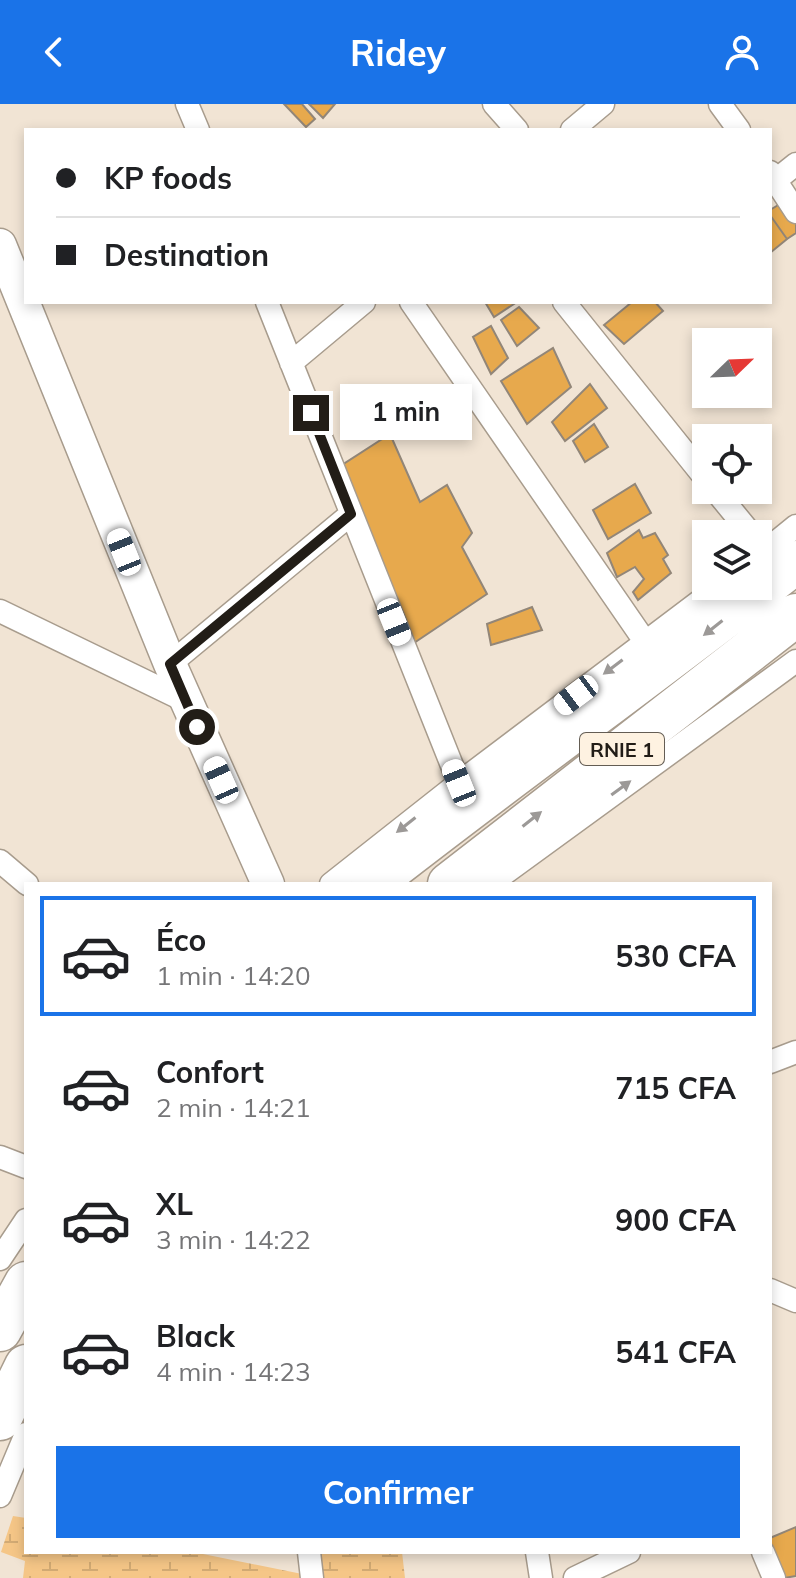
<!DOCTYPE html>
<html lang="fr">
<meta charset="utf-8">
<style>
body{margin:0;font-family:Mulish,sans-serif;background:#f6f6f6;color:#202124;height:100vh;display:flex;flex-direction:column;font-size:30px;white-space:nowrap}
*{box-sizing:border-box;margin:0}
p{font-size:26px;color:#757577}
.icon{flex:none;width:44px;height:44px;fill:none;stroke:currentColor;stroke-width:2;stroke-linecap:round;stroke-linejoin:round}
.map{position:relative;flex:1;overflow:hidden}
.side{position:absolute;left:24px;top:778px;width:748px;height:672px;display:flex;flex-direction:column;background:#fff;border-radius:0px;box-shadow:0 4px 12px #0003}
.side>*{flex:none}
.top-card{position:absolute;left:24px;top:24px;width:748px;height:176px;border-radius:0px;box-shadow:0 4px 12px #0003;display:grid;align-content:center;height:176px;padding:0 32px;background:#fff}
.needle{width:52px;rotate:67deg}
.controls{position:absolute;left:692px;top:224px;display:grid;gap:16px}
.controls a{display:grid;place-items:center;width:80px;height:80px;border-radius:0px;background:#fff;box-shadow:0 4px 12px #0003;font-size:40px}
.end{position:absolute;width:36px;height:36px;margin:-18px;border:10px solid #221d17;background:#fff;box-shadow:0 0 0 4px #fff}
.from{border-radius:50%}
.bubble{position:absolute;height:56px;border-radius:0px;background:#fff;box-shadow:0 4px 12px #0003;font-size:26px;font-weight:700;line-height:56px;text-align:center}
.car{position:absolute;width:24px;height:48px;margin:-24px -12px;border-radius:10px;box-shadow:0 0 6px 2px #0007;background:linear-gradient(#fff 24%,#345 0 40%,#fff 0 76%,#345 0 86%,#fff 0)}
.top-card b{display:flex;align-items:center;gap:28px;height:76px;font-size:30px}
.top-card b+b{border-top:2px solid #e0e0e0}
.top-card i{width:20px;height:20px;background:#202124}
ul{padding:14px 0 0;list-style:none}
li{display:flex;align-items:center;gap:24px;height:120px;margin:0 16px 12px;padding:0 16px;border:4px solid transparent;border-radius:0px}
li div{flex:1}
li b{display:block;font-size:30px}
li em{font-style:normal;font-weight:700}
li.selected{border-color:#1a73e8}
li>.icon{width:72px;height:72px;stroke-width:1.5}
.cta{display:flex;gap:16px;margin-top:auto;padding:16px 32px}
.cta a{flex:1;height:92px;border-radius:0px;background:#1a73e8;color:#fff;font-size:32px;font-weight:700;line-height:92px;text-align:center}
header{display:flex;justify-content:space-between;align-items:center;height:104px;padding:0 32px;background:#1a73e8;color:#fff;font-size:36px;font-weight:700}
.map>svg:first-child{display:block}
.wetland{fill:url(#wetland-marsh)}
.building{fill:#e7a94d;stroke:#928678;stroke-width:2}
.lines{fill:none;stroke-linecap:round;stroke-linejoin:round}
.street-casing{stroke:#a89c8d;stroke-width:25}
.secondary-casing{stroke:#a89c8d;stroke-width:35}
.highway-casing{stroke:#a89c8d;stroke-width:45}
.street{stroke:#fff;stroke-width:22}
.secondary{stroke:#fff;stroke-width:32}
.highway{stroke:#fff;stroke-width:42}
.oneway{fill:#9c9997}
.route{stroke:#221d17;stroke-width:10}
.labels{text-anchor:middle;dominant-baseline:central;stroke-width:8;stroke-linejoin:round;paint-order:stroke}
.shield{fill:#fef2e1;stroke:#645d54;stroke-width:2}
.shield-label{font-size:20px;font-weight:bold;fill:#221d17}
</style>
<header><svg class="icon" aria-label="back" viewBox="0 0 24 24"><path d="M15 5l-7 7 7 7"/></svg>Ridey<svg class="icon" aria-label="person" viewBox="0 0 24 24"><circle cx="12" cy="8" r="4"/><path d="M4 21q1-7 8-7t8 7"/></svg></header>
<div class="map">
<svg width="796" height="1474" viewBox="0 0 796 1474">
<defs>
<pattern id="wetland-marsh" width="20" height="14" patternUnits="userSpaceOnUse" patternTransform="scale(2)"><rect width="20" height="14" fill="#f5c687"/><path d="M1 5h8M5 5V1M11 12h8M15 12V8" fill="none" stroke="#d2aa74"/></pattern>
</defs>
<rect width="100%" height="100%" fill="#f1e4d4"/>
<path class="wetland" d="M13,1412L26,1414V1448H193L317,1473L315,1448H402L405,1474H23L25,1457L1,1448Z"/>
<path class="building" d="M284,0H302L315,15L306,23Z
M309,0H335L323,14Z
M788,95L796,108V129L787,135L770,111V106Z
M770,111L787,135L770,149Z
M485,198H517L494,213Z
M632,198H655L663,207L624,240L604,221Z
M519,203L539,224L517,242L501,216Z
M491,222L508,254L491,270L473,233Z
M553,244L571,283L527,320L501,277Z
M590,280L607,304L565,337L552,318Z
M594,320L608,343L585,358L573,337Z
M390,330L420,398L447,381L472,429L462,443L487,490L405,545L342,361Z
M635,380L651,409L608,435L593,406Z
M639,426L643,434L655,429L668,451L663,455L671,469L638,496L633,488L644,475L635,463L617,473L607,449Z
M532,503L542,526L491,541L487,520Z
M796,1423V1472L784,1474L770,1441V1434Z"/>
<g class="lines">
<g class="street-casing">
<path id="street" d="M187,0L198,26
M494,0L517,26
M720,0L739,26
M572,26L603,0
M770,68L796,108
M776,76L796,60
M267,198L459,679
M411,198L646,539
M564,198L706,375
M291,259L364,198
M715,386L751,430
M758,453L796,422
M0,507L186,597
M170,560L351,410
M0,757L27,780
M331,780L459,679L720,482
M490,780L796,557
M770,958L796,948
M0,1053L26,1063
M0,1155L26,1116
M770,1186L796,1197
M0,1392L26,1330
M309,1448L312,1474
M537,1448L541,1474
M763,1448L774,1474
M575,1474L629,1448"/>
</g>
<g class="secondary-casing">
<path id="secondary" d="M0,141L170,560L268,780"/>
</g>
<g class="highway-casing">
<path id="highway" d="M372,780C512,670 656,568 796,458
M449,780L796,511
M0,1226L26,1179
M0,1315L26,1262"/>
</g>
<use href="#street" class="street"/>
<use href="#secondary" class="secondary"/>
<use href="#highway" class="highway"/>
</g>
<defs><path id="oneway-solid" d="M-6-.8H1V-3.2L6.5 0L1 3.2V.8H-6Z" transform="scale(2)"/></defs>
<g class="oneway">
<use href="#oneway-solid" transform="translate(713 524) rotate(142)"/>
<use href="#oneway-solid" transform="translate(613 563) rotate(143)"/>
<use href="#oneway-solid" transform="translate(621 684) rotate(-36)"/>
<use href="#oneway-solid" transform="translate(532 715) rotate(-38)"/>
<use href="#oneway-solid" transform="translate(406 721) rotate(142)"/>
</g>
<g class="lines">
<path class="route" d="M197,623L170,560L351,410L311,309"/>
</g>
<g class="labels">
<rect class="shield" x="580" y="629" width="84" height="32" rx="6"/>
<g class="shield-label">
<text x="622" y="645">RNIE 1</text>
</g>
</g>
</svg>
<div class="controls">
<a><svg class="needle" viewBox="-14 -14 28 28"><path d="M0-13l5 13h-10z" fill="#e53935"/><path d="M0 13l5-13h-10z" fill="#757577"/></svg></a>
<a><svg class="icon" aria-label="locate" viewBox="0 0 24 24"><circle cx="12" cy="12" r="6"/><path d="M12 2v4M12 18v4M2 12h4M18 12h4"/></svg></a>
<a><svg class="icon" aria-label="layers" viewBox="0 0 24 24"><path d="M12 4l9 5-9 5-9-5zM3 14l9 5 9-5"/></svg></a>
</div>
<i class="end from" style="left:197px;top:623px"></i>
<i class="end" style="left:311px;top:309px"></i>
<div class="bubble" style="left:340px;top:280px;width:132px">1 min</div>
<i class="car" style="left:124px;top:448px;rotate:338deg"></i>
<i class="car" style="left:394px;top:518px;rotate:158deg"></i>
<i class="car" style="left:576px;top:591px;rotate:233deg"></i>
<i class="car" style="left:221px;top:676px;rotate:336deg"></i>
<i class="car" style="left:459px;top:679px;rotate:338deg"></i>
<div class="top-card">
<b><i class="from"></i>KP foods</b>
<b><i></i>Destination</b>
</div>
<section class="side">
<ul>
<li class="selected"><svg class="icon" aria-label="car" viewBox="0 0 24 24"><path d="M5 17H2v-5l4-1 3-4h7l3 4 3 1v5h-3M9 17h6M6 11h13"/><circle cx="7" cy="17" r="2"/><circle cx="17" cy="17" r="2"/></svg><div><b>Éco</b><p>1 min · 14:20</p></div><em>530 CFA</em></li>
<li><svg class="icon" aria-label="car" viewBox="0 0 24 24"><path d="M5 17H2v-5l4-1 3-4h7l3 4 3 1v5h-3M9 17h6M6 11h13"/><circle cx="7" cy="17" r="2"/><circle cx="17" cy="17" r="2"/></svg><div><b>Confort</b><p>2 min · 14:21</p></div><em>715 CFA</em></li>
<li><svg class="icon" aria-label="car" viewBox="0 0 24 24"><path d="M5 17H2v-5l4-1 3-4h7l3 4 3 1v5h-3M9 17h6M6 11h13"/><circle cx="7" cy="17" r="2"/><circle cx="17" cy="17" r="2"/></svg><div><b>XL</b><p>3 min · 14:22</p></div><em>900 CFA</em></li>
<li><svg class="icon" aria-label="car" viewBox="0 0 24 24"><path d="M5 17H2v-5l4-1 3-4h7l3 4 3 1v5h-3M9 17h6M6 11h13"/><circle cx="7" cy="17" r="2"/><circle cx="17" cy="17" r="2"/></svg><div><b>Black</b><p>4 min · 14:23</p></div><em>541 CFA</em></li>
</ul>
<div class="cta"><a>Confirmer</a></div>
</section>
</div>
